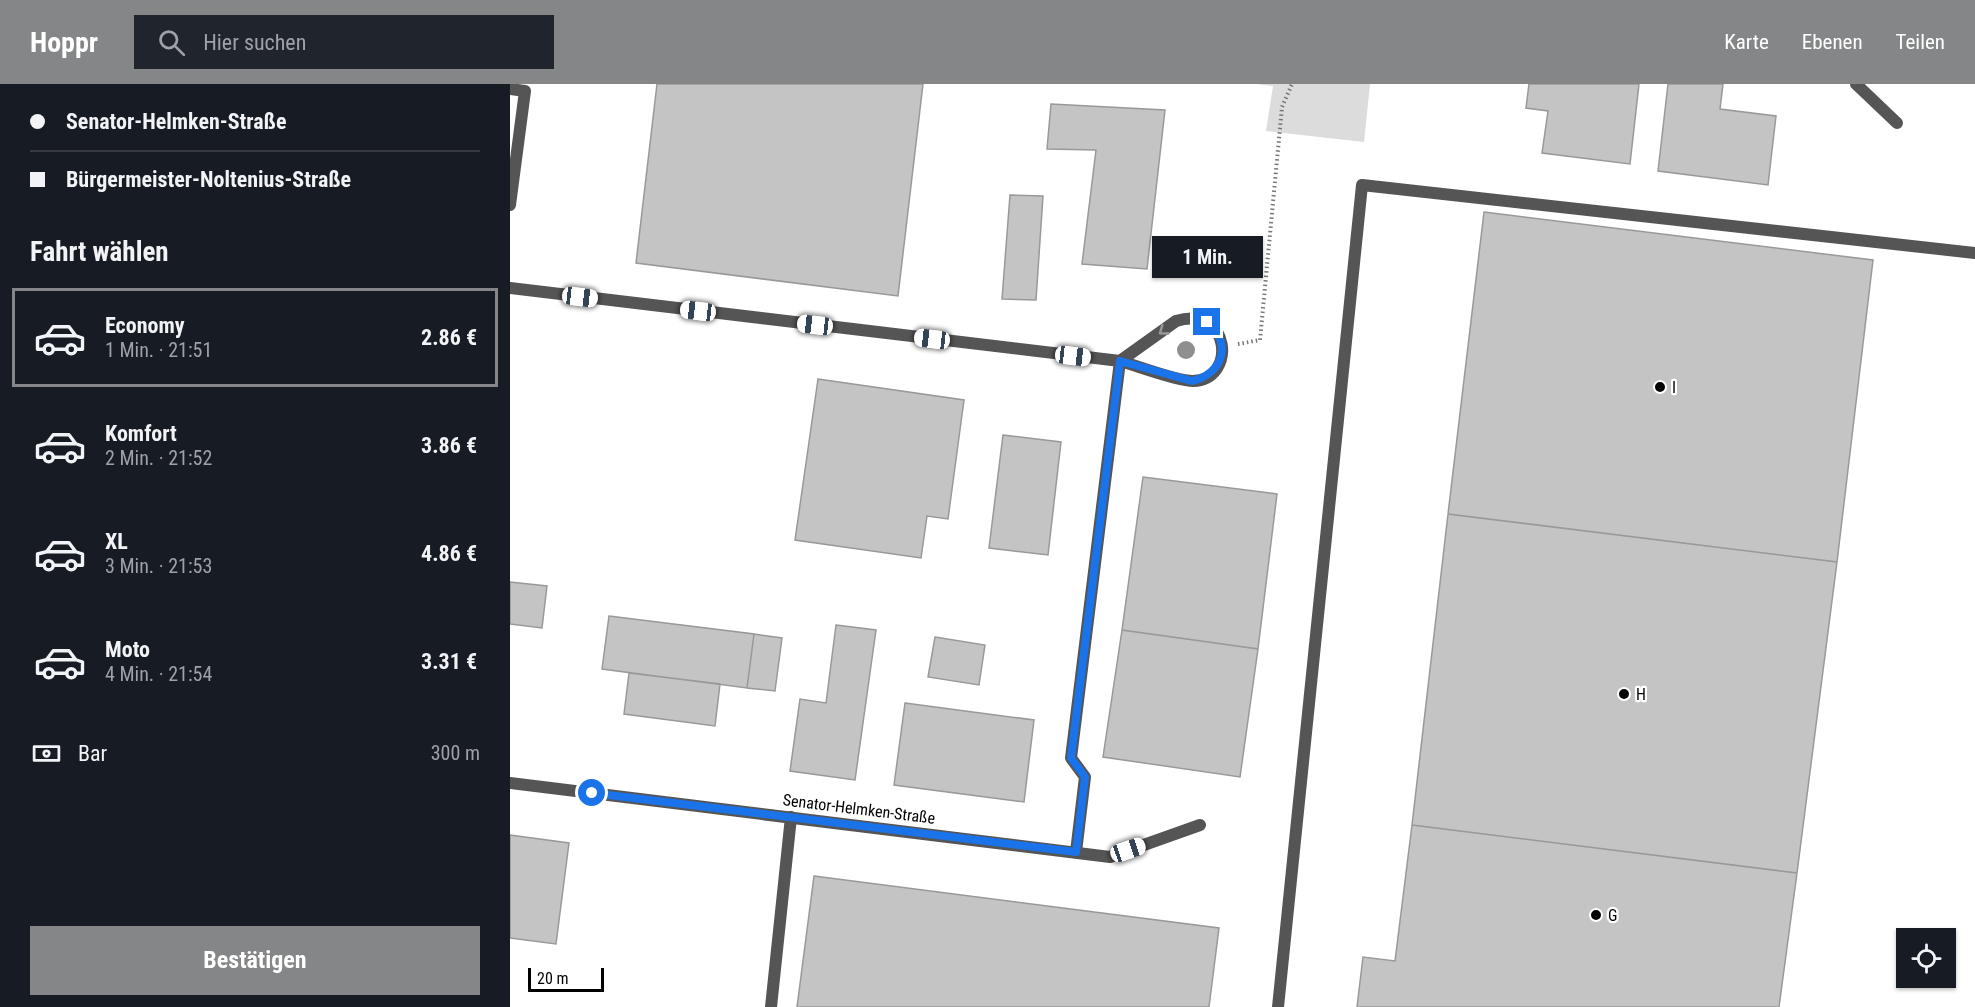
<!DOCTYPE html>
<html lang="de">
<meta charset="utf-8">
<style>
body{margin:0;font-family:"Roboto Condensed",sans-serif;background:#20242c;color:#f1f3f6;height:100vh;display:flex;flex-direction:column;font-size:22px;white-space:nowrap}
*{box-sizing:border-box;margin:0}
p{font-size:20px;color:#9ea1a6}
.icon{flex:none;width:33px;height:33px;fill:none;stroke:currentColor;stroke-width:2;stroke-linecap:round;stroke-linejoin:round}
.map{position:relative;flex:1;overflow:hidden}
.sheet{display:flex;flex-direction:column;background:#171b24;width:510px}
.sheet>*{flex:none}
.guide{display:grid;align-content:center;height:132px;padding:0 30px;background:#171b24}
.buttons{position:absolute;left:1386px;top:844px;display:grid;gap:12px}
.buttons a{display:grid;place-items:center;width:60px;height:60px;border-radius:0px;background:#171b24;box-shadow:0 2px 4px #0004;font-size:30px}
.scale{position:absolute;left:18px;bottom:15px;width:76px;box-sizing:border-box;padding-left:6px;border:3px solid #000;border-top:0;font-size:16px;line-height:21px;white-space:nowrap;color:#000;-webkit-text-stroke:4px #fff;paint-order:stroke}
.end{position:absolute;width:27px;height:27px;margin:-14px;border:8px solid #1a73e8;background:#fff;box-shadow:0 0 0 3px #fff}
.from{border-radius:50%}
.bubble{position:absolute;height:42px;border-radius:0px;background:#171b24;box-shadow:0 2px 4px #0004;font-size:20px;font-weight:700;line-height:42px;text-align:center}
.car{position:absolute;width:18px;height:36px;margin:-18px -9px;border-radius:8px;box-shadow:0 0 4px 2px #0007;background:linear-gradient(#fff 24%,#345 0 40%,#fff 0 76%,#345 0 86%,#fff 0)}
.guide b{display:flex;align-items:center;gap:21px;height:57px;font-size:22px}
.guide b+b{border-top:2px solid #363941}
.guide i{width:15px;height:15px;background:#f1f3f6}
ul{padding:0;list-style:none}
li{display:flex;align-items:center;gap:18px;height:99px;margin:0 12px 9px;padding:0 18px;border:3px solid transparent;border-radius:0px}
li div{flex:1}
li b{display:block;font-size:22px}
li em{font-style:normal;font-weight:700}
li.on{border-color:#858687}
li>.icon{width:54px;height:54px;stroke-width:1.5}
h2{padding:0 30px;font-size:27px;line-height:72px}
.pay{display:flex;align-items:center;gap:15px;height:66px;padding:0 30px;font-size:22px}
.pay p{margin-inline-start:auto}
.cta{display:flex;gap:12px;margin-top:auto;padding:12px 30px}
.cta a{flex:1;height:69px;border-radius:0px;background:#858687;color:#fff;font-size:24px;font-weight:700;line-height:69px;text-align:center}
header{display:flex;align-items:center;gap:36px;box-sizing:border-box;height:84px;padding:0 30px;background:#858687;color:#fff}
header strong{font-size:28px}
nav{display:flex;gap:33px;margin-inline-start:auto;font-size:21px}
.search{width:420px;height:54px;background:#20242c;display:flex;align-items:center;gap:15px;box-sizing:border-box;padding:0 21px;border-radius:0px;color:#9ea1a6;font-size:22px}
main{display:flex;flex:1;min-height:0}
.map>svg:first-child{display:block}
.green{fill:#dcdcdc}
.building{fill:#c4c4c4;stroke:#999;stroke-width:1.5}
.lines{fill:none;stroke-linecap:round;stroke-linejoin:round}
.path{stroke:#777;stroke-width:4;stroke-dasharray:1.5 3;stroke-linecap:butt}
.lane{stroke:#555;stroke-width:12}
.street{stroke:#555;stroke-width:12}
.tree{fill:#8f8f8f}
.oneway{stroke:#999}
.route{stroke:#1a73e8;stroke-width:8}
.poi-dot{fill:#000;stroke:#fff;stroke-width:2}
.labels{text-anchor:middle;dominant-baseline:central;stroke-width:4.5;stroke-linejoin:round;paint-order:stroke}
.poi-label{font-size:16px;fill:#000;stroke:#fff;text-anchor:start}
.street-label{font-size:16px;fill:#000;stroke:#fff}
</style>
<header>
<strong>Hoppr</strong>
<div class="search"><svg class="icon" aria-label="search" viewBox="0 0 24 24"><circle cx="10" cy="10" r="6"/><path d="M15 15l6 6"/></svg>Hier suchen</div>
<nav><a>Karte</a><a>Ebenen</a><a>Teilen</a></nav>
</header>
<main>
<section class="sheet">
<div class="guide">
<b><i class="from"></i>Senator-Helmken-Straße</b>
<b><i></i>Bürgermeister-Noltenius-Straße</b>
</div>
<h2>Fahrt wählen</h2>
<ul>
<li class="on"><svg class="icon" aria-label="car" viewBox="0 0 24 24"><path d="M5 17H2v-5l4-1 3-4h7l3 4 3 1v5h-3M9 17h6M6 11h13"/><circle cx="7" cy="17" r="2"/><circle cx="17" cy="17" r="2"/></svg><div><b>Economy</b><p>1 Min. · 21:51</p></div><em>2.86 €</em></li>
<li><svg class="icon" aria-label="car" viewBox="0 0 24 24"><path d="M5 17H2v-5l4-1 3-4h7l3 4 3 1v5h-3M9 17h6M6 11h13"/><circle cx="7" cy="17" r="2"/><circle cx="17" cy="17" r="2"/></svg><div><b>Komfort</b><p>2 Min. · 21:52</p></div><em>3.86 €</em></li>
<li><svg class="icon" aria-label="car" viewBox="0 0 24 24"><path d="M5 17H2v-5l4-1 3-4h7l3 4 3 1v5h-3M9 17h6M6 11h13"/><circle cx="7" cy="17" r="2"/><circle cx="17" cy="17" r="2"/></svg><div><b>XL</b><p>3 Min. · 21:53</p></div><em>4.86 €</em></li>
<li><svg class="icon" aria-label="car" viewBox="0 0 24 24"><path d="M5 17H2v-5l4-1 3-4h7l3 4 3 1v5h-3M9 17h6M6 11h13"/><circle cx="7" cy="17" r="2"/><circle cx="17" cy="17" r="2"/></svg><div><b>Moto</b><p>4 Min. · 21:54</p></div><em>3.31 €</em></li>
</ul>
<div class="pay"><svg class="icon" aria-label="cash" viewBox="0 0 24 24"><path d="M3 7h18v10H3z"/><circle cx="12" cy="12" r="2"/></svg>Bar<p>300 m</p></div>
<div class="cta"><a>Bestätigen</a></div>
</section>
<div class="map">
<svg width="1465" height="923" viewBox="0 0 1465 923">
<rect width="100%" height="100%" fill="#fff"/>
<path class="green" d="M747,0H860L854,58L756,47L763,2Z"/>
<path class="building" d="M147,0H413L388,212L126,179Z
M1019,0H1129L1120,80L1032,69L1038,27L1016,24Z
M1158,0H1213L1210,25L1266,32L1258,101L1148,87Z
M541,20L655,26L637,185L572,180L586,66L537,65Z
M500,111L533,112L526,216L492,215Z
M974,128L1363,176L1327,478L938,430Z
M308,295L454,316L438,435L417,432L411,474L285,456Z
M493,351L551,358L538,471L479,464Z
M633,393L767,410L748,565L612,546Z
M938,430L1327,478L1287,789L902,741Z
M0,498L37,502L32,544L0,540Z
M99,532L244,550L237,604L92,585Z
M326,541L366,546L345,696L280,687L290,615L316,619Z
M612,546L748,565L730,693L593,673Z
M244,550L272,554L265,607L237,604Z
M425,553L475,561L469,601L418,593Z
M119,589L210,600L205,642L114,630Z
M395,619L524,636L514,718L384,701Z
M902,741L1287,789L1269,923H847L853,873L885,877Z
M0,751L59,759L46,860L0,854Z
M304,792L709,844L699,923H287Z"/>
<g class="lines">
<path class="path" d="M728,260L750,256L772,23L782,0"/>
<path class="lane" d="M1346,0L1387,39
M0,5L15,7L0,121
M566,768L575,693L561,674L610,277
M261,923L281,733
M768,923L852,101L1465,169"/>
<path class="street" d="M0,204L610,277C628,282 666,297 683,297C727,296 721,220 666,237L610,277
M0,699L600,773L690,741"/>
</g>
<circle class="tree" cx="676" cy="266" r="9"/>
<defs><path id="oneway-chevron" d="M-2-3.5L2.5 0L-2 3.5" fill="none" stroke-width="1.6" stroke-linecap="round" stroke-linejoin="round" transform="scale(1.5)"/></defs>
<use class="oneway" href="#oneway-chevron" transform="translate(653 247) rotate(144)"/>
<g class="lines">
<path class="route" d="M82,709L566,768L575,693L561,674L610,277L682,297C713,290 723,259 697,238"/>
</g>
<g class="poi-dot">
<circle cx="1150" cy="303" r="6"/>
<circle cx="1114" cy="610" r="6"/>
<circle cx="1086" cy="831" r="6"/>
</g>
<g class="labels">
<g class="poi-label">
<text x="1162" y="303">I</text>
<text x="1126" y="610">H</text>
<text x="1098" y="831">G</text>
</g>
<g class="street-label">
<text transform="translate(349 725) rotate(7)">Senator-Helmken-Straße</text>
</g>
</g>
</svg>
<div class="buttons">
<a><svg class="icon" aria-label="locate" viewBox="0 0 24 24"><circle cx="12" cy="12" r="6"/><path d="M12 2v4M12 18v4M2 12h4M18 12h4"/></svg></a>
</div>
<div class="scale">20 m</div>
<i class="end from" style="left:82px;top:709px"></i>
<i class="end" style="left:697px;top:238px"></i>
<div class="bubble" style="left:642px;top:152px;width:111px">1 Min.</div>
<i class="car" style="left:70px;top:213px;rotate:97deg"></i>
<i class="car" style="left:188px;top:227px;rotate:277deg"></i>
<i class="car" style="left:305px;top:241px;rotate:277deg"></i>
<i class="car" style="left:422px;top:255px;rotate:277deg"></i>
<i class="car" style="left:563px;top:272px;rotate:97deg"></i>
<i class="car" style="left:618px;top:766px;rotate:71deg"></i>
</div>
</main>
